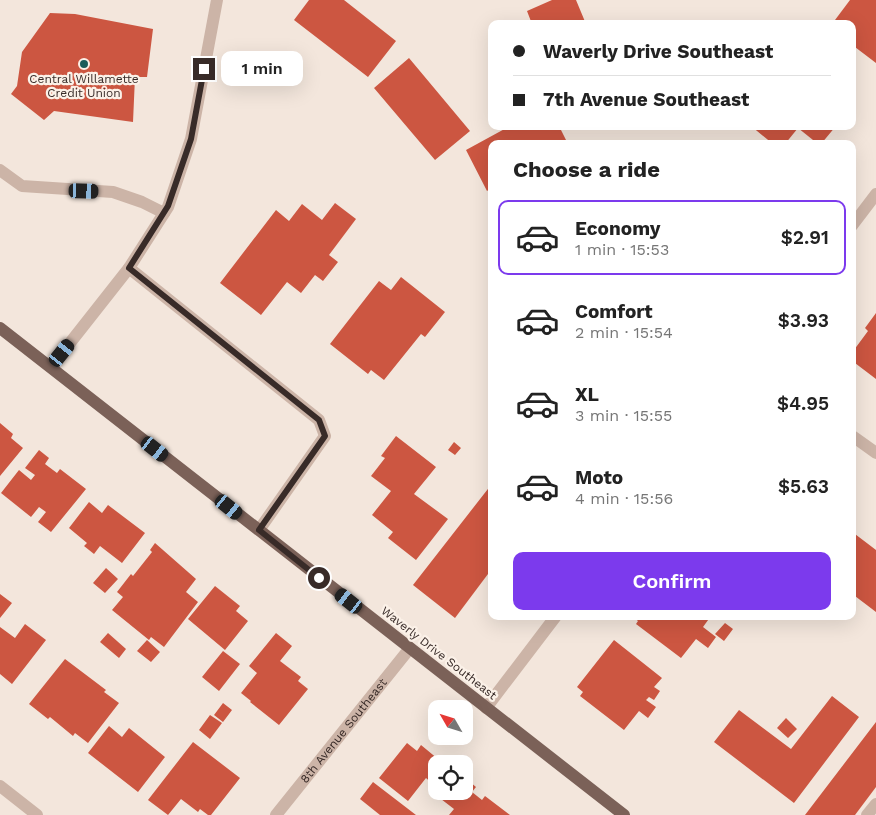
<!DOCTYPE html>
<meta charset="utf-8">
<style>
body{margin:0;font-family:"Work Sans",sans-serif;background:#f2f2f2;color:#222;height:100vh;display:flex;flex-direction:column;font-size:19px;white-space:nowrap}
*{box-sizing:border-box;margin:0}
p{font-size:16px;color:#767676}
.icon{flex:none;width:28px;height:28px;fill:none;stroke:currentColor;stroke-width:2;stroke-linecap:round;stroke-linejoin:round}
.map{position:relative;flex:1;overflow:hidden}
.panel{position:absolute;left:488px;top:140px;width:368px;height:480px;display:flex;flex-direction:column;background:#fff;border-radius:10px;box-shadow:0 5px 20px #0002}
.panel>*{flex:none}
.guide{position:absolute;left:488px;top:20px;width:368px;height:110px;border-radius:10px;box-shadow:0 5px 20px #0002;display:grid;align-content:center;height:110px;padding:0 25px;background:#fff}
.needle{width:32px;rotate:309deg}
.tools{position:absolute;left:428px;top:700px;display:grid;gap:10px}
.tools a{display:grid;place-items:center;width:45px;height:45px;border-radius:10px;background:#fff;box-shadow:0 5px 20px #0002;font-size:25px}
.end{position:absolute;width:22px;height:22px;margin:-11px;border:6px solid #382b28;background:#fff;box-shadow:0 0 0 2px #fff}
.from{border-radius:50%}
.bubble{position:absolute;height:35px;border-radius:10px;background:#fff;box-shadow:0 5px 20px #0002;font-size:16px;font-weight:600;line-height:35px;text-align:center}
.car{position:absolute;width:15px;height:30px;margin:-15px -8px;border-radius:6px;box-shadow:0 0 4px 1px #0007;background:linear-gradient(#222 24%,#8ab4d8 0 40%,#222 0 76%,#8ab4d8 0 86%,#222 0)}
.guide b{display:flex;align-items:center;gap:18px;height:48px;font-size:19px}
.guide b+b{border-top:1px solid #e0e0e0}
.guide i{width:12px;height:12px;background:#222}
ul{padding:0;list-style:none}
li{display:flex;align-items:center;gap:15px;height:75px;margin:0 10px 8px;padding:0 15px;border:2px solid transparent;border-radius:10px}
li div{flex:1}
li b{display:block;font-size:19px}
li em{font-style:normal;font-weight:600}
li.current{border-color:#7c3aed}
li>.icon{width:45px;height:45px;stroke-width:1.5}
h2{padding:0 25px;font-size:22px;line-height:60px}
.primary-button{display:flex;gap:10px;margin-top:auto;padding:10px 25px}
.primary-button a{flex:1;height:58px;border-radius:10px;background:#7c3aed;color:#fff;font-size:20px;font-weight:600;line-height:58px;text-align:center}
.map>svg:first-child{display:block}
.building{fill:#cc5641}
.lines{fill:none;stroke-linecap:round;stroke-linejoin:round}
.minor{stroke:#ccb4a7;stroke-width:12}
.major{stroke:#7b6158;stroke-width:12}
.route{stroke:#382b28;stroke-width:6}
.poi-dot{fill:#1b5c5a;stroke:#fbf1e8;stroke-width:2}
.labels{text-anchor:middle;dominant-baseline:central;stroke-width:4.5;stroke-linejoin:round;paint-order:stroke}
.poi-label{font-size:12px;fill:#382b28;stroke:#fbf1e8}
.street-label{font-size:12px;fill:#382b28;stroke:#fbf1e8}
</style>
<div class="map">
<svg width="876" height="815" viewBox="0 0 876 815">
<rect width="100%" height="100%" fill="#f3e6dc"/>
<path class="building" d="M309,0H344L396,41L368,77L294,20Z
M552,0H576L586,24H532L527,11Z
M850,0H876V63L851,44V24H832Z
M50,13L75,14L153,29L147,77H135L133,122L54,111L44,120L11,94L17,86L22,52Z
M409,58L470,131L435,160L374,88Z
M510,126H559L568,144H491V188L487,191L466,150Z
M751,126H836L821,144H818L798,128L785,144H773Z
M335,203L356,219L329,255L338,262L323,281L315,275L301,293L287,282L261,315L220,283L276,210L289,221L302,204L322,220Z
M401,277L445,312L425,337L421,334L384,380L371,370L368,374L330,344L379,281L391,290Z
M876,313V379L851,360V354L868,331L865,328Z
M0,423L13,434L11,438L23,448L0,476Z
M396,436L436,467L414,494L448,519L416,560L388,538L393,532L372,515L391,491L371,476L385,458L381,456Z
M454,442L461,448L455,455L448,450Z
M39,450L49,458L45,464L57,473L60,469L86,489L51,532L38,522L46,512L39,507L31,517L1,493L19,470L31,480L35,475L25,468Z
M491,485V570L455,618L413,585Z
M89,502L102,513L108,505L145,533L122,563L100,546L94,554L84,546L87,543L69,528Z
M851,531L876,550V612L851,593Z
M155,543L196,579L186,592L198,602L164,647L151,637L149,640L112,610L123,597L117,592L131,574L133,576L152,552L150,550Z
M106,568L118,579L105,593L93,583Z
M215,586L240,606L236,611L248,621L225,650L188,619Z
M0,594L12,603L0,618Z
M632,616H711L703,627L716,637L708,648L696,639L681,658L636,624L638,621Z
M725,623L733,629L724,641L715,634Z
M25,624L46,640L12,684L0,674V627L15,638Z
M108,633L126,649L119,658L100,642Z
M276,633L292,646L280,661L301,677L298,681L308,689L279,725L250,702L251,701L241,693L257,673L249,666Z
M147,640L160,652L151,662L137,651Z
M614,640L662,678L654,687L660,691L654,700L649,697L646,700L656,707L648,718L639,711L624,730L580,696L583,692L577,687Z
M223,651L240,664L219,691L202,677Z
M65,659L106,690L104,692L119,703L88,743L75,733L73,736L50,717L48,719L29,704Z
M832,696L859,717L794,803L714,742L739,710L791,749Z
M223,703L232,710L223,722L214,715Z
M210,715L222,723L210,739L199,730Z
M786,718L797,729L788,738L777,728Z
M876,722V787L855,815H805Z
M109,726L122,737L129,728L165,757L138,792L88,753Z
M193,742L240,778L211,815H208L200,809L198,812L181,799L168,815L148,800Z
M407,743L417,751L421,745L444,764H436V787L426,778L408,801L379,778Z
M464,777L476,787L472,792L482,800L485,796L510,815H449L454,809L441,799L447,791H464Z
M373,782L416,815H380L360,799Z"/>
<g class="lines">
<g class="minor">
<path d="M0,170L22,186L113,192L142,202L164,213"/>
<path d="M851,227L876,194"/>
<path d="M129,268L319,420L325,436L259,530"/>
<path d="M51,367L129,268L168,207L191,139L217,0"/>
<path d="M851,435L876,453"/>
<path d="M486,708L556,616"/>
<path d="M0,786L37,815"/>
<path id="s1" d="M276,815L410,648"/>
<path d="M867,815L876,804"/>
</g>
<path class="major" d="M0,328L624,815"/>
</g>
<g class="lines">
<path class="route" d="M204,69L191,139L168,206L129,268L319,420L325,436L259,530L319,578"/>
</g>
<circle class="poi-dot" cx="84" cy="64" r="5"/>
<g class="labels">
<g class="poi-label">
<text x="84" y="79">Central Willamette<tspan x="84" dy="14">Credit Union</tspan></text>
</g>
<g class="street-label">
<text transform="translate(439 653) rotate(38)">Waverly Drive Southeast</text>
<text stroke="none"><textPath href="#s1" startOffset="108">8th Avenue Southeast</textPath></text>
</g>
</g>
</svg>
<div class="tools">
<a><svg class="needle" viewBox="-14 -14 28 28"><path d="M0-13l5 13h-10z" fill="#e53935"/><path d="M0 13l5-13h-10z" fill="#767676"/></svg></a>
<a><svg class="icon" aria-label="locate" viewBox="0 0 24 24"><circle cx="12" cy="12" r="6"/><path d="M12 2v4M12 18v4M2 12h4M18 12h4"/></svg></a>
</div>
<i class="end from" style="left:319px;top:578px"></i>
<i class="end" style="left:204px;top:69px"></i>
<div class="bubble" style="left:221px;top:51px;width:82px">1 min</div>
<i class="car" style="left:84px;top:191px;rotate:92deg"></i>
<i class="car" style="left:62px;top:353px;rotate:39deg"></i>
<i class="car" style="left:155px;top:449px;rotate:128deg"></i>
<i class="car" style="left:229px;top:507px;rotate:129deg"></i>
<i class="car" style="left:349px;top:601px;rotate:308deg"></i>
<div class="guide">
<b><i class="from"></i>Waverly Drive Southeast</b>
<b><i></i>7th Avenue Southeast</b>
</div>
<section class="panel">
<h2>Choose a ride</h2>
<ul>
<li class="current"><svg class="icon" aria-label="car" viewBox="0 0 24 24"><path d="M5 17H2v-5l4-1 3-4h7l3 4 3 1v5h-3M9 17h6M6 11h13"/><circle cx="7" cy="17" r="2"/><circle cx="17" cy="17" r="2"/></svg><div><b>Economy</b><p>1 min · 15:53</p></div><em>$2.91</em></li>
<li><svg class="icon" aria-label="car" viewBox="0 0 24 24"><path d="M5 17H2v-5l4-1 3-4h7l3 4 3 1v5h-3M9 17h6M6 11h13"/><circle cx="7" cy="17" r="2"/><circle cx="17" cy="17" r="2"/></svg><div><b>Comfort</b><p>2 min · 15:54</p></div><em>$3.93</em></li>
<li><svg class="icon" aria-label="car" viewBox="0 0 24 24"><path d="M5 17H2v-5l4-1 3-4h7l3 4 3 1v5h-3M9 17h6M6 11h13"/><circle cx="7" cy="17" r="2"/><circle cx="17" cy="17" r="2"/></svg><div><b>XL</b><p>3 min · 15:55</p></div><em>$4.95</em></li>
<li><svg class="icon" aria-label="car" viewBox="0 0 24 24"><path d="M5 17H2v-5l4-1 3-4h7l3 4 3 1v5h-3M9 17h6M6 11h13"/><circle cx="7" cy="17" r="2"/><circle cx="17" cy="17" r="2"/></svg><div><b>Moto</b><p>4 min · 15:56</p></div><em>$5.63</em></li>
</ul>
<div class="primary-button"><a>Confirm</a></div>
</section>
</div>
